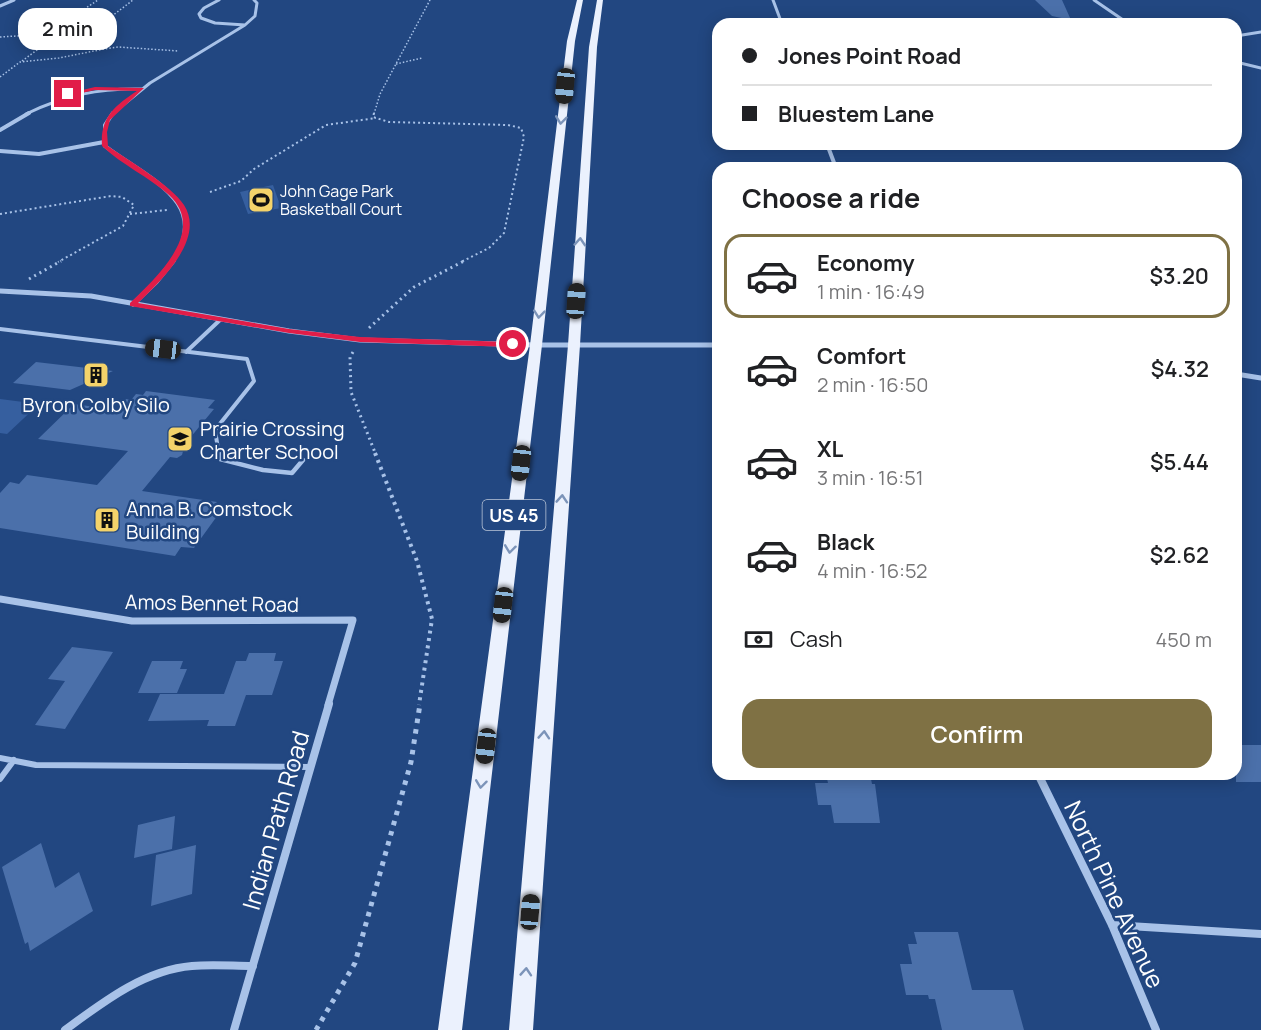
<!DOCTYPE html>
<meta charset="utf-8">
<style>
body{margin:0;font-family:Manrope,sans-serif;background:#f6f6f6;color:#202124;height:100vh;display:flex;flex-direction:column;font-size:22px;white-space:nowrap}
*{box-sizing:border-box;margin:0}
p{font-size:20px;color:#757577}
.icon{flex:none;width:33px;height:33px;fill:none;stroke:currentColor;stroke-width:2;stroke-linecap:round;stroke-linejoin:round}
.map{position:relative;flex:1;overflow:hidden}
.sheet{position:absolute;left:712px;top:162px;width:530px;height:618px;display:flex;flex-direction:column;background:#fff;border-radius:18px;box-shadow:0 3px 15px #0003}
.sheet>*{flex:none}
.hud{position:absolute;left:712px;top:18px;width:530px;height:132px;border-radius:18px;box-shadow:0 3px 15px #0003;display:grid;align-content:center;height:132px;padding:0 30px;background:#fff}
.end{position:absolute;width:27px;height:27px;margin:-14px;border:8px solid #e11d48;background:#fff;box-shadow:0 0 0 3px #fff}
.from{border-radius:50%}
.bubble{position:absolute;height:42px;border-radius:18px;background:#fff;box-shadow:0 3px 15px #0003;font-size:20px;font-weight:600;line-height:42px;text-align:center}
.car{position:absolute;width:18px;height:36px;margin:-18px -9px;border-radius:8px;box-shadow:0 0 4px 2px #0007;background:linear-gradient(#222 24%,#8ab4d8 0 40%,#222 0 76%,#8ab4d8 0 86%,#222 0)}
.hud b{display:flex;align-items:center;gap:21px;height:57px;font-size:22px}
.hud b+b{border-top:2px solid #e0e0e0}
.hud i{width:15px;height:15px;background:#202124}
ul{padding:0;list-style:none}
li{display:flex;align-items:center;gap:18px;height:84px;margin:0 12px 9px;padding:0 18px;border:3px solid transparent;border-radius:18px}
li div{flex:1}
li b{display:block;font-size:22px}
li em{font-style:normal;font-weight:600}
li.on{border-color:#7f7144}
li>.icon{width:54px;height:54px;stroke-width:1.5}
h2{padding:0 30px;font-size:27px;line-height:72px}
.pay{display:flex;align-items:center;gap:15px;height:66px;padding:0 30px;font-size:22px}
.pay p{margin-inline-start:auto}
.action{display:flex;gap:12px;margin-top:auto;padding:12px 30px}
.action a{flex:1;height:69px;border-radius:18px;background:#7f7144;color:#fff;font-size:24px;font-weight:600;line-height:69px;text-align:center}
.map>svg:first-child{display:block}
.green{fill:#365f9f}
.building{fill:#4b70aa}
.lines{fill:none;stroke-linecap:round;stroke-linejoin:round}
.path-far4{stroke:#a8c2e8;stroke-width:1.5;stroke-dasharray:1.5 2;stroke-linecap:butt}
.path-far3{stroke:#a8c2e8;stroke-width:2;stroke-dasharray:2 3;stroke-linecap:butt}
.path-far2{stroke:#a8c2e8;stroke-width:3;stroke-dasharray:2 4;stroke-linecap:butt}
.path-far1{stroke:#a8c2e8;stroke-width:4;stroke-dasharray:3 4.5;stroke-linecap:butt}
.path{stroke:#a8c2e8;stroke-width:5;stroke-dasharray:4.5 6;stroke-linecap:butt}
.service-far2{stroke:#a8c2e8;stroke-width:4}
.service-far1{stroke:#a8c2e8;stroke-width:4.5}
.service{stroke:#a8c2e8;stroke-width:6}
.minor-far4{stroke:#a8c2e8;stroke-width:3}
.minor-far3{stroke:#a8c2e8;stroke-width:4}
.minor-far2{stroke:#a8c2e8;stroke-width:5}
.minor-far1{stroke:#a8c2e8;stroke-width:7}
.minor{stroke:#a8c2e8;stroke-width:8}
.primary{fill:#ebf1fd;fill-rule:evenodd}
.oneway{stroke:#7c94b9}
.route{fill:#e11d48}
.labels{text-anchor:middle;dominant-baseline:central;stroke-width:5;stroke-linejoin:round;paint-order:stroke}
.far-poi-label{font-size:16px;fill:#fff;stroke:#224781;text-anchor:start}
.shield{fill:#224781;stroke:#bdc8d9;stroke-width:1.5}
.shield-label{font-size:18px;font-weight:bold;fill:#fff}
.poi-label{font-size:20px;fill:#fff;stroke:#224781;text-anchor:start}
.street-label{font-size:20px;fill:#fff;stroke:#224781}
.near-street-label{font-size:24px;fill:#fff;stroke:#224781}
</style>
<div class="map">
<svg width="1261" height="1030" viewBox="0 0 1261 1030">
<rect width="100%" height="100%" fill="#224781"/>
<path class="green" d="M273,185L281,208L248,214L240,192Z
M0,399L39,404L7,434L0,433Z"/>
<path class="building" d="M1035,0H1062L1071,20L1052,16Z
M36,362L113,371L70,390L13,383Z
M146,391L215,400L208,408L214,409L185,444L182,455L177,458L170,457L142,491L217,502L210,511L220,512L194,548L181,547L175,556L0,528V493L10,482L19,484L27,475L97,485L128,451L38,439L74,404L116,410L126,399L131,400L136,394L143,395Z
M72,647L113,652L65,729L35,725L65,681L48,679Z
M249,653H276L274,661H283L272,695H246L235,726H207L209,720L148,721L160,694H224L236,661H246Z
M152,661H183L180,669H187L177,693H138Z
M1236,745H1261V782H1236Z
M826,774H870L872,784H875L880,823H834L831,805H818L815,783H828Z
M175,816L172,849L134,858L138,825Z
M41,843L55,888L79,872L93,911L30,951L28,942L25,944L2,867Z
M196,845L192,894L151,906L156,855Z
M914,932H958L972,990H1013L1024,1030H942L935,999H929L928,995H906L900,964H912L908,944H917Z"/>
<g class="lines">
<path class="path-far4" d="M43,33L50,38L46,44
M0,37L32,35L54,29L98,0
M22,61L41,47L95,29L133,0
M396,64L422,58
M0,77L20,62L59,58L104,49L118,47L179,51
M374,114L380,94L430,0"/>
<path class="path-far3" d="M374,113L373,117L389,122L508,125L521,128L524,137L504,233L489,248L461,262
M210,192L241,181L254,169L326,125L376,118
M0,214L111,196L122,197L134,205L123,226L58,262
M130,214L167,210"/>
<path class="path-far2" d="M29,279L61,261
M369,328L414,287L464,261
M353,352L350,357L351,392L376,455"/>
<path class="path-far1" d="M375,453L417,561L432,619L419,705"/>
<path class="path" d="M316,1030L355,963L411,762L420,704"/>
<path class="service-far2" d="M0,329L247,359L254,381L215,430L219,455
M186,352L221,319"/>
<path class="service-far1" d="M219,453L220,459L263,470L292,473L303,460"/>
<path class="service" d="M0,758L36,765L310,767
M0,779L14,760"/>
<path class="minor-far4" d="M219,0L204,8L199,14L201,18L215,23L245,25
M773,0L782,24
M1094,0L1129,24
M0,6L14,0
M1236,36L1261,32
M1236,62L1261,68
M26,114C65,95 99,88 142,89
M112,114L150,83L245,25L255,16L257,3L254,0"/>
<path class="minor-far3" d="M113,113L105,125V146C145,177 214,202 172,262
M0,130L29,113
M827,144L836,168
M0,151L39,154L104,142"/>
<path class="minor-far2" d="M0,291L91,296L289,331L360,340L536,345H718
M133,304L156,282L173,261
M1236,374L1261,378"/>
<path class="minor-far1" d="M0,599L132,621L353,620L328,705"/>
<path class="minor" d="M1038,774L1112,925L1156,1030
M1112,925L1261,934
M65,1030C103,1002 144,970 192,966C212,964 233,966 253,966
M234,1030L329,704"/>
<path class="primary" d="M577,0H583L575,41L542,345L462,1030H438L530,345L567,41Z
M597,0H603L597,47L580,345L533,1030H509L568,345L589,47Z"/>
</g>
<defs><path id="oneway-chevron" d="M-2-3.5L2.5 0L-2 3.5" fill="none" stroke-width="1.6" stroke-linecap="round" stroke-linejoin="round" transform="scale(1.5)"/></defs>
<g class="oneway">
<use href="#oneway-chevron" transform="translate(561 120) rotate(97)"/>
<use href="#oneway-chevron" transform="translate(580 242) rotate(-86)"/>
<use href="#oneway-chevron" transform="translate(539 314) rotate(96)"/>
<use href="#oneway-chevron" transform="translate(562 499) rotate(-86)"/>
<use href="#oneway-chevron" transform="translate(510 549) rotate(97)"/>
<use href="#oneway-chevron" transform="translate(544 735) rotate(-86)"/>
<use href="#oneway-chevron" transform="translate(481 784) rotate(97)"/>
<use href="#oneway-chevron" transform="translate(526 972) rotate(-86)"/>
</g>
<path class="route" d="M95,87L144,88L110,120L107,132L108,146C129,161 171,185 184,205C206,239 160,282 138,303L289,329L360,337L513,342L517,344L513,347L360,342L289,333L130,306V303C156,278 208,231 169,195C149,177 122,165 102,146C100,118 114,106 137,91L95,90L68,96L66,94Z"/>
<defs>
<g id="stadium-square" transform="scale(1.35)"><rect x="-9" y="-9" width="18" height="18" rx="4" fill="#f4d36a" stroke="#224781"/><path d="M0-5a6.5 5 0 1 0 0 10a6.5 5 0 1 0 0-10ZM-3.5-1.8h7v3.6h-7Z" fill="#111"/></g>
<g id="building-square" transform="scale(1.35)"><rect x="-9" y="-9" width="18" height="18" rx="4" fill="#f4d36a" stroke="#224781"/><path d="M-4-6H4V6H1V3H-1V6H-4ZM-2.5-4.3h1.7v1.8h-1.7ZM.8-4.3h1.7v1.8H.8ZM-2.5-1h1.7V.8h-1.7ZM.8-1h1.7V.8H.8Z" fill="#111"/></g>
<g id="school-square" transform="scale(1.35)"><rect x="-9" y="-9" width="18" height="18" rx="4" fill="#f4d36a" stroke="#224781"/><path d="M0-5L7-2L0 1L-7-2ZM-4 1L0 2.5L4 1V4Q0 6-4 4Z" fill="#111"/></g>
</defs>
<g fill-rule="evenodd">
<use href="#stadium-square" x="261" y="200"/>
<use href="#building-square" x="96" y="375"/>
<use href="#school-square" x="180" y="439"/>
<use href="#building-square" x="107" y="520"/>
</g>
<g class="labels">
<g class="far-poi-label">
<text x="280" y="191">John Gage Park<tspan x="280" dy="18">Basketball Court</tspan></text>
</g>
<rect class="shield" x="482.5" y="500" width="63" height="30" rx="4.5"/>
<g class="shield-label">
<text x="514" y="515">US 45</text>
</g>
<g class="poi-label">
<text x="96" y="404" text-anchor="middle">Byron Colby Silo</text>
<text x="200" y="428">Prairie Crossing<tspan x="200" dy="23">Charter School</tspan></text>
<text x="126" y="508">Anna B. Comstock<tspan x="126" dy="23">Building</tspan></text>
</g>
<g class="street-label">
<text transform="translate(212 603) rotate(1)">Amos Bennet Road</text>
</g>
<g class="near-street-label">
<text transform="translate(275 820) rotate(-74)">Indian Path Road</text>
<text transform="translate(1115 894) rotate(65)">North Pine Avenue</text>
</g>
</g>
</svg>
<i class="end from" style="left:513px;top:344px"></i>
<i class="end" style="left:68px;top:94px"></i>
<div class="bubble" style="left:18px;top:8px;width:99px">2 min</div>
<i class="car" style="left:565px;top:86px;rotate:186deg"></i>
<i class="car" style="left:576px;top:301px;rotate:4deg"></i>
<i class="car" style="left:163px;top:349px;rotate:277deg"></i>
<i class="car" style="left:521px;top:463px;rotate:187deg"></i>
<i class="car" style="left:503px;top:605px;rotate:187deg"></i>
<i class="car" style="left:486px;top:746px;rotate:187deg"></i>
<i class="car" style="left:530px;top:912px;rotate:5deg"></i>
<div class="hud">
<b><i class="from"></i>Jones Point Road</b>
<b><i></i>Bluestem Lane</b>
</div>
<section class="sheet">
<h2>Choose a ride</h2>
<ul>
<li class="on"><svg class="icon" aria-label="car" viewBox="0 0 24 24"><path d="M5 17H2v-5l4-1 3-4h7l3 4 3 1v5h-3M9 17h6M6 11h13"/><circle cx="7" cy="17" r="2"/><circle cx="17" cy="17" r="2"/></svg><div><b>Economy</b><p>1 min · 16:49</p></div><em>$3.20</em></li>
<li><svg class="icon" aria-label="car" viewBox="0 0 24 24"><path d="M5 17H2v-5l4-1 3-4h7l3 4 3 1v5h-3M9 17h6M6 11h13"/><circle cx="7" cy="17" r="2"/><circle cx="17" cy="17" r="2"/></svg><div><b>Comfort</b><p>2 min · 16:50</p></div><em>$4.32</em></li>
<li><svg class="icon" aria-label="car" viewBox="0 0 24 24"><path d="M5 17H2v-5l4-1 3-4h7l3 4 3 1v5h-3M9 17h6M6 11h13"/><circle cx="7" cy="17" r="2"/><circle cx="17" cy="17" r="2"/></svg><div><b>XL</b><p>3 min · 16:51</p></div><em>$5.44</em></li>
<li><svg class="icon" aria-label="car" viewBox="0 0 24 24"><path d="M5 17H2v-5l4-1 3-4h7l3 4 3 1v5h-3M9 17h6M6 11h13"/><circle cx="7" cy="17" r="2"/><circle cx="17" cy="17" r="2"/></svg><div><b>Black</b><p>4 min · 16:52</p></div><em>$2.62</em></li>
</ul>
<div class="pay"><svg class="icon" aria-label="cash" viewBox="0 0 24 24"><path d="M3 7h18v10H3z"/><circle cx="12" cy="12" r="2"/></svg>Cash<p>450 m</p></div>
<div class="action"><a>Confirm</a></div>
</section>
</div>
